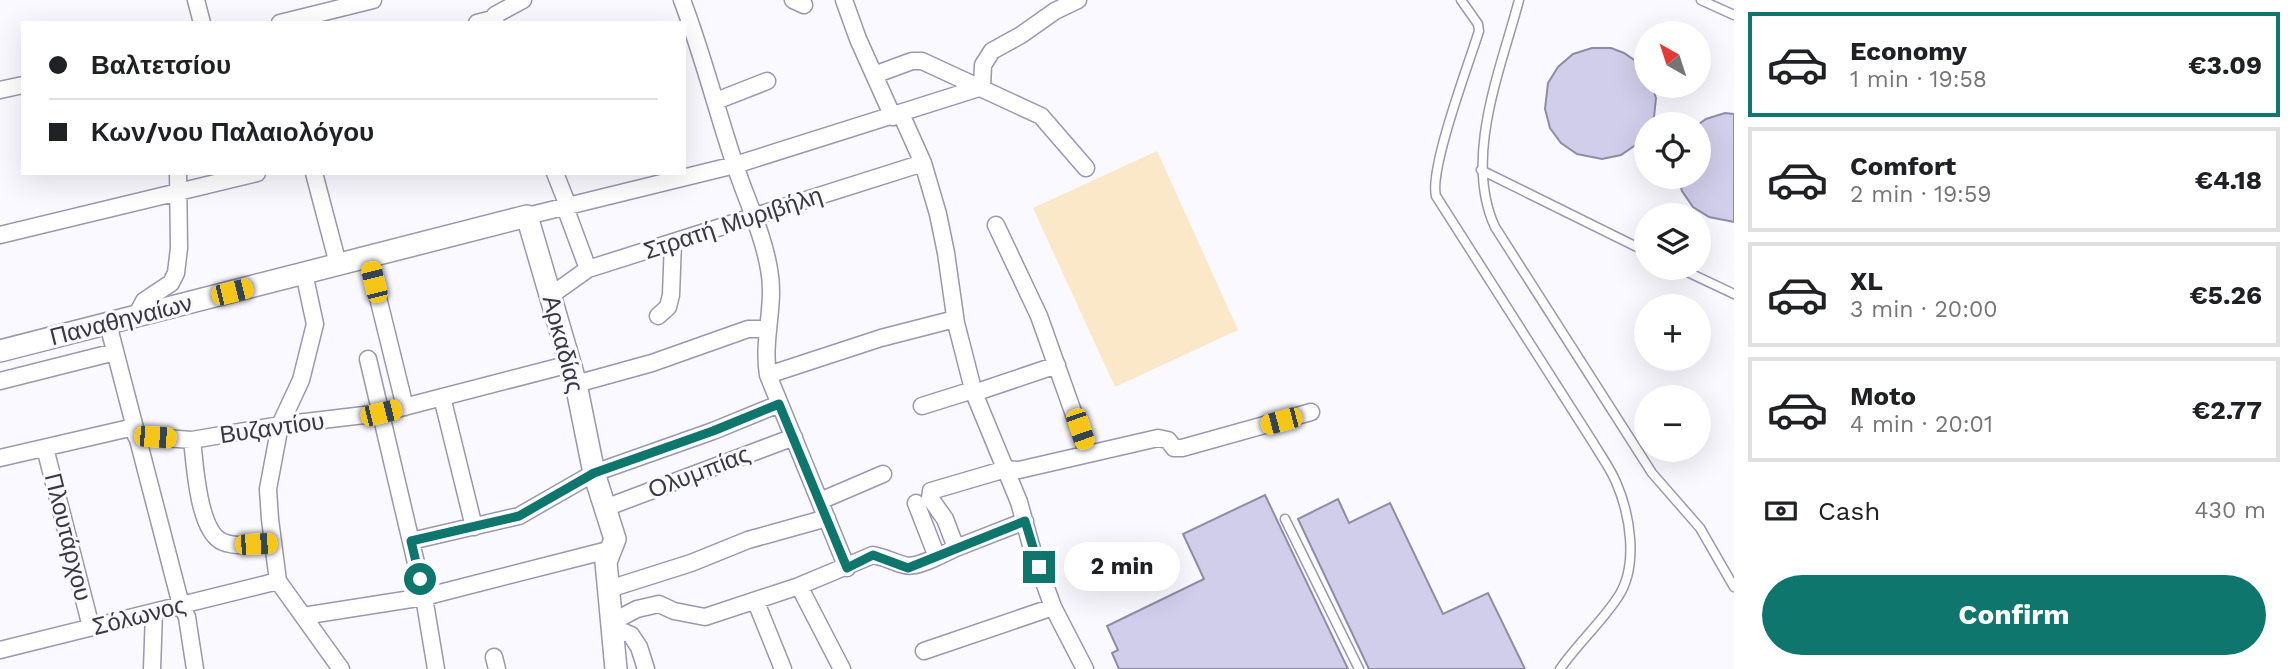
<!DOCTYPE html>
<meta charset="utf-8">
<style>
body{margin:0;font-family:"Work Sans",sans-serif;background:#f6f6f6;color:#202124;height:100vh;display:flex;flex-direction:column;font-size:26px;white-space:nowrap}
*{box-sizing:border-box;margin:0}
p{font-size:23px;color:#757577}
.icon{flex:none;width:38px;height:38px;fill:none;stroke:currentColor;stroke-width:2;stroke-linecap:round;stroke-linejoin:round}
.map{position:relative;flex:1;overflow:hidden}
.details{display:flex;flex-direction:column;background:#fff;width:560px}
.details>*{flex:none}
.guide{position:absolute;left:21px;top:21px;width:665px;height:154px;border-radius:0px;box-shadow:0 7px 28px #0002;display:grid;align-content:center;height:154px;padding:0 28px;background:#fff}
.needle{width:46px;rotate:321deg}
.fabs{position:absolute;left:1634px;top:21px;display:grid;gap:14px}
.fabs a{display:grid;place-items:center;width:77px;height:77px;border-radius:50%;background:#fff;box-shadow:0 7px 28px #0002;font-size:35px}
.end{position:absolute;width:32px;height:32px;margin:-16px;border:9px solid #0f766e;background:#fff;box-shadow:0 0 0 4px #fff}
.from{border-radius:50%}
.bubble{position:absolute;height:49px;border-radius:24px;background:#fff;box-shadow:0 7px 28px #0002;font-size:23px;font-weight:700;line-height:49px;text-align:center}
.car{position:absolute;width:21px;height:42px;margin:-21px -10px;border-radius:9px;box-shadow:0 0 5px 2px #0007;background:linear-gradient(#f5c518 24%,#345 0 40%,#f5c518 0 76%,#345 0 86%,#f5c518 0)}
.guide b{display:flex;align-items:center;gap:24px;height:66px;font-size:26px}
.guide b+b{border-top:2px solid #e0e0e0}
.guide i{width:18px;height:18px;background:#202124}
ul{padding:12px 0 0;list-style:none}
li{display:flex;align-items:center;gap:21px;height:105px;margin:0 14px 10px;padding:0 14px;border:4px solid #e0e0e0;border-radius:0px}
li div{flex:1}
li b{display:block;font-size:26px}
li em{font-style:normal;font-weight:700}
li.on{border-color:#0f766e}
li>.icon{width:63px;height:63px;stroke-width:1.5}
.pay{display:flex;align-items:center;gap:18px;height:77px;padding:0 28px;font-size:26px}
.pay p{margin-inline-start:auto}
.primary-button{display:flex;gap:14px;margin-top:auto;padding:14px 28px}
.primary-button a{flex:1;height:80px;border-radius:42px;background:#0f766e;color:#fff;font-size:28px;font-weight:700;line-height:80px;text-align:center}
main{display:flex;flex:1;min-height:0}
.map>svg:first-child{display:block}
.green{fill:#fae8c9}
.building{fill:#d0ceea;stroke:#8e8ca6;stroke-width:2}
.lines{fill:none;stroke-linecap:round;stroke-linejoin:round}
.lane-casing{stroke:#9997b1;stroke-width:11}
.street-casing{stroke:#9997b1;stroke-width:19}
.secondary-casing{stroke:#9997b1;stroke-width:24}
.lane{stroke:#fff;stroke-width:8}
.street{stroke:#fff;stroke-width:16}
.secondary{stroke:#fff;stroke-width:21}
.route{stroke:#0f766e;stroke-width:9}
.labels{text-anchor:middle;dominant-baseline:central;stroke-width:6;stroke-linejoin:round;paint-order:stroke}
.street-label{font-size:24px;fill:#393944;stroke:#faf9ff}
</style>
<main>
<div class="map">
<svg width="1734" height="669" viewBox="0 0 1734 669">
<rect width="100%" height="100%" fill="#faf9ff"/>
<path class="green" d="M1157,151L1238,330L1115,387L1033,208Z"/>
<path class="building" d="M1592,48H1611L1624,53L1640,64L1647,74V86H1652L1656,98L1654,117L1651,124H1647V132L1637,144L1621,155L1602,159L1577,154L1561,143L1550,128L1545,109L1548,83L1558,67L1573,54Z
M1725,113L1734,114V222L1709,217L1693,207L1682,191L1678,177H1699V124L1706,119Z
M1265,495L1348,669H1119L1112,653L1118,650L1107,626L1204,579L1183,534Z
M1338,499L1349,523L1390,503L1443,614L1488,593L1525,669H1369L1298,519Z"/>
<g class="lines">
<g class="lane-casing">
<path id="lane" d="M1461,0L1478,24L1479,31C1469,63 1429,169 1436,196L1594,444C1601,456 1610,468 1616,482C1630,514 1639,565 1618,597C1601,623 1577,644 1560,669
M1519,0C1501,69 1463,158 1495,227L1652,473L1700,528L1734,587
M1701,0L1734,15
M1481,170L1647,252
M1679,268L1734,294
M1285,519L1359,669"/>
</g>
<g class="street-casing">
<path id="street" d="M196,0L202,23
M682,0C703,55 717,112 736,168C747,201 763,234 769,269C776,304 762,339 768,375L847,568
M793,0L804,5
M844,0L858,39L893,117
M495,15L523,0
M280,23L373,0
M477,23L496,18
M874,75L912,61H922L1041,116L1086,168
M0,90L23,85
M716,101L767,81
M901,114L923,163L938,214L946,253L956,323L974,393L1019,502L1032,549L1053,607L1085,669
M314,173L338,264
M555,173L568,206
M565,207L588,269
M527,216L735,165L982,87L983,65L992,51L1021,35L1055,11L1078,0
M996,225L1039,316L1088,454
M0,235L257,173
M368,257L405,407
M304,273L315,324L301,380L280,425L268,489L270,519L278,581L341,669
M550,296L588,269L923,163
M136,316L144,301L171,283L176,273L179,248L178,173
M658,316L668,307L671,295L673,242
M108,324L181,605L187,617L195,669
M368,359L424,597L436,669
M768,375L881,338L955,319
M0,381L115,352
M576,384L652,363L748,329H767
M974,393L1057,365
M442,397L474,527
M922,406L973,390
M136,436L192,440L280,425L381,413L570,364
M192,440C195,464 198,532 223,542C238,548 257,544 273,543
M45,448L91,627
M0,458L134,427
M820,501L883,474
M605,508L794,437
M411,541L519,516L594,473L713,431L779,404
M956,548L1025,521
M937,557L956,548L945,519L930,498L931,491L1006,469L1019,470L1158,438L1168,440L1174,448H1182L1311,412
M799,586L842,669
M609,589L691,563L748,540L827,518
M756,602L783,669
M303,616L424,597L612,549
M612,622L637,609L659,604L674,611L705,617L799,586L873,555C906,562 900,574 937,557L916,503
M613,633L624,632L631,635L639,647L646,669
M0,650L278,581
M924,651L1053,607
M494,657L497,669
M152,669L154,612"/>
</g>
<g class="secondary-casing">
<path id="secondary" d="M0,351L527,216L576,384L594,473L615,539L606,562L616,669"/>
</g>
<use href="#lane" class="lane"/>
<use href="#street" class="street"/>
<use href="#secondary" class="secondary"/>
</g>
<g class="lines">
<path class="route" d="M420,579L411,541L519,516L594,473L713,431L779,404L847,568L873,555L908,568L1025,521L1039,567"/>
</g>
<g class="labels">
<g class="street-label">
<text transform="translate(733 223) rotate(-18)">Στρατή Μυριβήλη</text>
<text transform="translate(121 320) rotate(-14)">Παναθηναίων</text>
<text transform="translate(563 344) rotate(75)">Αρκαδίας</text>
<text transform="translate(272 428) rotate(-8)">Βυζαντίου</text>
<text transform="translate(699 472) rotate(-21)">Ολυμπίας</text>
<text transform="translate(68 537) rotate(76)">Πλουτάρχου</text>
<text transform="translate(139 616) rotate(-14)">Σόλωνος</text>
</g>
</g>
</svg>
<div class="fabs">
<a><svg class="needle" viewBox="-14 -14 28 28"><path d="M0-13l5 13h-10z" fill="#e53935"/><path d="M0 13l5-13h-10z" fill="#757577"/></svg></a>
<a><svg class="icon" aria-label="locate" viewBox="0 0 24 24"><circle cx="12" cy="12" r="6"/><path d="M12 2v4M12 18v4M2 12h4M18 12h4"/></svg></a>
<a><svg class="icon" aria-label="layers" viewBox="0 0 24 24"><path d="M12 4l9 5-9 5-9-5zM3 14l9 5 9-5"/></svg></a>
<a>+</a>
<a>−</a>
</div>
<i class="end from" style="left:420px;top:579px"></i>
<i class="end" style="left:1039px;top:567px"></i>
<div class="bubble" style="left:1064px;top:542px;width:116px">2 min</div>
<i class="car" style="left:374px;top:282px;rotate:346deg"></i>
<i class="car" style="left:232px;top:292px;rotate:76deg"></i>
<i class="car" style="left:381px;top:413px;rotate:76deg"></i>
<i class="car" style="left:1281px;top:421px;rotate:255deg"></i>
<i class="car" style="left:1080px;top:429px;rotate:161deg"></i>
<i class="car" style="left:155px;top:437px;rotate:94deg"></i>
<i class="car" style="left:256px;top:544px;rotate:87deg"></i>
<div class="guide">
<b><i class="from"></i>Βαλτετσίου</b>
<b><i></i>Κων/νου Παλαιολόγου</b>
</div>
</div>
<section class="details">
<ul>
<li class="on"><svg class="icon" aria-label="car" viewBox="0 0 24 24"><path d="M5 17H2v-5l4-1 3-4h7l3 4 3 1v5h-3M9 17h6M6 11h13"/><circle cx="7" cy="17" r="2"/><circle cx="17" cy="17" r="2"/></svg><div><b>Economy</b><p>1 min · 19:58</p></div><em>€3.09</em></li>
<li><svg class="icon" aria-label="car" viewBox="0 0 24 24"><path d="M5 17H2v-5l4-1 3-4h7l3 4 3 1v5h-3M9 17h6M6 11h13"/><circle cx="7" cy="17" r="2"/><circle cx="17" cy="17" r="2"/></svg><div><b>Comfort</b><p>2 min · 19:59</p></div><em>€4.18</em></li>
<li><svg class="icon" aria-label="car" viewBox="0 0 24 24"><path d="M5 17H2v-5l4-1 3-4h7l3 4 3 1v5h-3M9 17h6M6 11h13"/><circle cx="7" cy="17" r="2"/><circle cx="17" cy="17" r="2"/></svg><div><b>XL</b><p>3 min · 20:00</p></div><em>€5.26</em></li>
<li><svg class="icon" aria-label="car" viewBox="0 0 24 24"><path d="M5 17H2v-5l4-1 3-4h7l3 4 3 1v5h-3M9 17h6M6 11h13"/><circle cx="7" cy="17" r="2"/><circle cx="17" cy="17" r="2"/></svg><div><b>Moto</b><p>4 min · 20:01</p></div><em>€2.77</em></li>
</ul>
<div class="pay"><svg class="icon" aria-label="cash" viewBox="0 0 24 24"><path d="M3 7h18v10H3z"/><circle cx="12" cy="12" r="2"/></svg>Cash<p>430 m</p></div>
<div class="primary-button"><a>Confirm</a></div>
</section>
</main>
